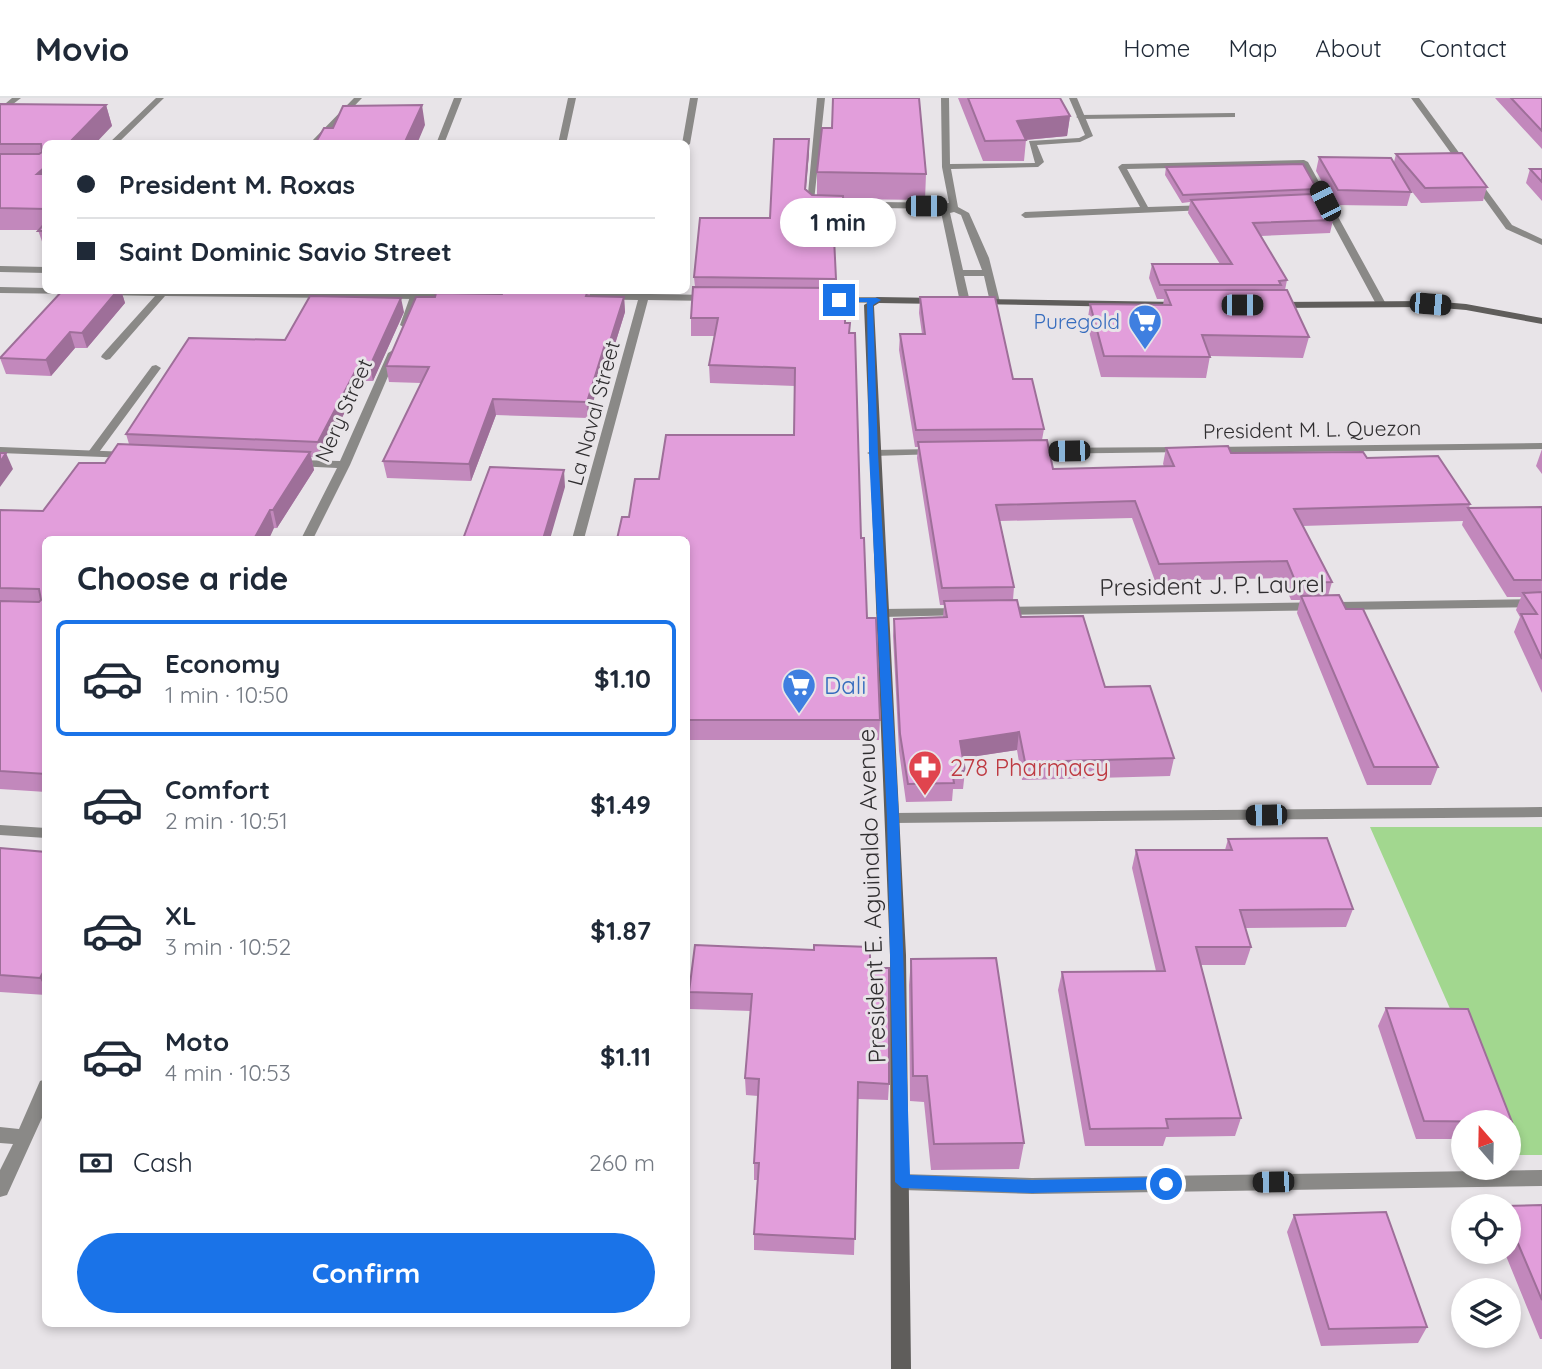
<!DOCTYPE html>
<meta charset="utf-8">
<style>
body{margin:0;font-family:Quicksand,sans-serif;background:#f2f2f3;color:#1f2937;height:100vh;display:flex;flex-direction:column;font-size:26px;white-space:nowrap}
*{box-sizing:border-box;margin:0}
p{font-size:23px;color:#747a83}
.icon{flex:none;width:38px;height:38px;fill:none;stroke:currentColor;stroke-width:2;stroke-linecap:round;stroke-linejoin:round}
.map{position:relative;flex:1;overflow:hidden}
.sheet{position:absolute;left:42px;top:438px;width:648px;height:791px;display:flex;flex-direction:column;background:#fff;border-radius:10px;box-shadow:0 4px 10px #0003}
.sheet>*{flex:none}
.guide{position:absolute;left:42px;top:42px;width:648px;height:154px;border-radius:10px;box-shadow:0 4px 10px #0003;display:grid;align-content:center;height:154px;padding:0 35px;background:#fff}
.needle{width:46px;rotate:340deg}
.controls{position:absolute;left:1451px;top:1012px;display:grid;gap:14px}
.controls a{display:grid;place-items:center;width:70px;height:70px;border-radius:50%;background:#fff;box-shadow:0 4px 10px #0003;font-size:35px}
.end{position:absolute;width:32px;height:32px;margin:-16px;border:9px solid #1a73e8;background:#fff;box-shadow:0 0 0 4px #fff}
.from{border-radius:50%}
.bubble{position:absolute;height:49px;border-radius:24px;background:#fff;box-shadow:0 4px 10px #0003;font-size:23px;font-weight:700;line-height:49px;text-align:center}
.car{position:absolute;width:21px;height:42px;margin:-21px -10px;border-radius:9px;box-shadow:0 0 5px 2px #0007;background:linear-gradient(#222 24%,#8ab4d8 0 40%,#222 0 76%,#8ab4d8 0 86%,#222 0)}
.guide b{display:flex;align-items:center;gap:24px;height:66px;font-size:26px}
.guide b+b{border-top:2px solid #e0e1e3}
.guide i{width:18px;height:18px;background:#1f2937}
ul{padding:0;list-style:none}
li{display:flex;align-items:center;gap:21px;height:116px;margin:0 14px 10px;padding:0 21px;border:4px solid transparent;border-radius:10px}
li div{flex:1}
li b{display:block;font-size:26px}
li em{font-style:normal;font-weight:700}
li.current{border-color:#1a73e8}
li>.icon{width:63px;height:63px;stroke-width:1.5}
h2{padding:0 35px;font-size:32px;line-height:84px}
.pay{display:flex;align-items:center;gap:18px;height:77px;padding:0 35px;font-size:26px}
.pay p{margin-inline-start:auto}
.cta{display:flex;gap:14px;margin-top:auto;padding:14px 35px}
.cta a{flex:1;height:80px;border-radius:42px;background:#1a73e8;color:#fff;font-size:28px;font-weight:700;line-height:80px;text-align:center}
header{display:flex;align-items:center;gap:42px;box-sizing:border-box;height:98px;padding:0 35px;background:#fff;border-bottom:2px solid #e0e1e3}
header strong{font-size:33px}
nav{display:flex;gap:38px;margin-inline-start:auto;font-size:24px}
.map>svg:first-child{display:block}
.green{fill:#a2d78f}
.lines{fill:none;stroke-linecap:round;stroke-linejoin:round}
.lane{fill:#8a8987;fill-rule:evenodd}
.street{fill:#8a8987;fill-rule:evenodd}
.secondary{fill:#5f5d5b;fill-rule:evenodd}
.wall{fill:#c288bc}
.shaded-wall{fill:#9e6f99}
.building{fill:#e29edb;stroke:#9e6f99;stroke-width:2}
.route{fill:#1a73e8}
.labels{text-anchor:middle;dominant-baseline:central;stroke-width:6;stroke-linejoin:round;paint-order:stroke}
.far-shop-label{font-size:21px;fill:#366cbe;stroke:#e8e4e8;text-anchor:end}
.far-street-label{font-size:21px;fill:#302e30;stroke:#e8e4e8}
.street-label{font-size:24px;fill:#302e30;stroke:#e8e4e8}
.shop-label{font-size:24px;fill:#366cbe;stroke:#e8e4e8;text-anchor:start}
.health-label{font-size:24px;fill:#be3a42;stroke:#e8e4e8;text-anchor:start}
</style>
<header>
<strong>Movio</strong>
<nav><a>Home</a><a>Map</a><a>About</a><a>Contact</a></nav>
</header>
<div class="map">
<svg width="1542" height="1271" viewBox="0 0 1542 1271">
<rect width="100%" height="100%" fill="#e8e4e8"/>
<path class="green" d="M1370,729H1542V1057H1515L1509,1043L1508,1024H1500Z"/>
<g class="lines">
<path class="lane" d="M1232,15H1235V19L1080,21L1076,19L1080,17Z
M0,168L46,169V175L0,174Z
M0,189L46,190V192L84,193L79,196L0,195Z
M99,192L409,195L408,192H418L419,198L414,201L165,198L110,261L106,262L101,259L102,257L155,198L103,197L100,196Z
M156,267L161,270L97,357H89V353L152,268Z"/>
<path class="street" d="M12,0H21L0,16V10Z
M156,0H164L117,46H108Z
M354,0H362L318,46H309Z
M454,0H462L444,46H436Z
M568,0H576L566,46H558Z
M690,0H698L690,46L686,48V46H682Z
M817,0H825L814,103L949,105L942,69L941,0H949L950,66L1035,65L1029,43L1079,40L1085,37L1069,0H1077L1093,38L1080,44L1037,47L1044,64L1038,69L951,71L958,109L969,115L989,160L1000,204L995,207L990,204L984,178H964L970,204L965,207L960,204L941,114L947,111L812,109L807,106ZM954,114L961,117L982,172H963L950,115Z
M1411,0H1419L1512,127L1542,141V147L1506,131Z
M1304,62L1308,64L1386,206L1384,208L1376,206L1301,67L1127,71L1148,109L1209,107V111L1206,112L1025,120L1021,117L1025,114L1140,109L1118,69L1122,66Z
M641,192H651L650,196L710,197L715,200L710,203L648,202L584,441H572L638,202L573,201L568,198L573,195L640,196Z
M451,195L456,198L454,200L418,201L410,227L405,230L400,227L411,196Z
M825,199H877L882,202L877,205L822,204V200Z
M393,252L398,255L350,367L313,441H301L337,370L296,368L290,365L296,362L340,363L388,255Z
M1542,345V351L1211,355L1205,352L1211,349Z
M0,349L129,354L135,357L129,360L0,355Z
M1184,349L1188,350V354L1032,356L1026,353L1032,350Z
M935,351L939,352V356L873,358L867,355L873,352Z
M1542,501V509L1003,517L997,513L1003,509Z
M961,510L967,514L966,517L882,519L876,515L882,511Z
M1542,709V719L893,725L888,724L886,720L888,716L893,715Z
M0,727L46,730V740L0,737Z
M46,981V1011L7,1097L0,1099V1072L13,1046L0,1045V1029L19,1031L40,983Z
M1542,1072V1088L1032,1096L902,1092L895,1090L893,1084L895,1078L902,1076L1032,1080Z"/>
<path class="secondary" d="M877,199L939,200L944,203L939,206L879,205L874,208L906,857L911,1271H891L890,857L864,207Z
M977,201L1180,204L1185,207L1180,210L974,206V202Z
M1430,203L1466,206L1542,220V226L1466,212L1430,209L1274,210L1269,207L1274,204Z"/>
</g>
<path class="wall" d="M958,0H1060L1070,18L1067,38L1026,42L1024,63H983Z
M1495,0H1542V51Z
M0,6L106,7L112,28L46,46V155L38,132H0Z
M809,55L806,92L812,97H817V74L926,76L925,102L843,101V134H833L836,190L845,225L849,235L861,440L867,520L880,622L879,642H686V441L629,419L659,381L794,337L795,288L710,285L709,267L715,238H691V220L695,189L694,179L770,120Z
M1396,56L1487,89L1483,103L1421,105L1410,91L1411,94L1407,108L1335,107L1316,73L1319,59L1394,64Z
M1166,69L1317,91L1316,99H1314L1333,122L1330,135L1261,138L1287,182L1285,192L1309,239L1303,260L1210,258L1206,280L1101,279L1087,226L1090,206L1163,207L1164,201H1157L1149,180L1152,166H1220L1188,115L1190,104L1182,105L1165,77Z
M1530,71H1542V103L1526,85Z
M63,192H121L125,205L87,250H75L51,278L6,276L0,260Z
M504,192H595L590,193V198L624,199L625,214L611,259H607L588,320L496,317L471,383L387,380L383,363L421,285L389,284L386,268L435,199L502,196Z
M920,199L1013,281L1044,331L1042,342L1053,371L1164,368L1163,366L1166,350L1231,355L1367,360L1470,406L1469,410L1542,409V595L1514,534L1520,519L1516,512L1521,499H1507L1462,427L1463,423L1302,428L1332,484L1328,498L1346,511L1438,669L1431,687H1367L1297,515L1300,502H1291L1282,480L1155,483L1132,420L1000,423L1014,489L1013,502L1021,519L1105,589L1174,660L1170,678L1022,682L1017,652L963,660L965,673L963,691H953L952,703L906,704L899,653L893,538L894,521L943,519L944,507H940L917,360L918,349H915L899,252L900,236H922L919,215Z
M404,214L373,283H361L321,360L311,359L314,372L277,430L46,441V694L0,691V412L43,413L129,346L126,336L285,242Z
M1542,351V376L1536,368Z
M1228,741L1353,811L1346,829L1245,830L1251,849L1245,867H1201L1241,1020L1235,1038L1166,1039L1163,1048H1085L1058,892L1062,874L1156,873L1132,770L1136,752H1225Z
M0,750L46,754V897L0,894Z
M911,861L1024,1045L1019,1071L931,1072L924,1004L910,1003L909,887Z
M870,870L889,986L888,1002L858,1001L854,1157L754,1152V1136L757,1082H754V1065L758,998L746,997L745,980L751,913L690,911L689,894Z
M1386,910L1512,1024L1508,1030V1024H1463V1041H1416L1378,928Z
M1542,1107V1241H1540L1504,1153H1508V1108Z
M1294,1117L1427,1229L1418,1245L1321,1248L1287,1134Z"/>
<path class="shaded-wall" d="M106,7L112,28L95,46H68Z
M422,7L425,27L417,46H404Z
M1070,18L1067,38L1024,42L1017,23Z
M809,41V55L804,106L805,91Z
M46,68V96L37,76Z
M118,192H121L125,205L87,250L82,235Z
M624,199L625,214L611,259L610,243Z
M401,200L404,214L373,283L370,268Z
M70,234L75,250L51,278L46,262Z
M606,243L607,259L588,320L587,304Z
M358,268L361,283L321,360L318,344Z
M493,301L496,317L471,383L469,366Z
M310,354L314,372L277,430L273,412Z
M6,355L13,371L0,389V364Z
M564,372L565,389L550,441H543Z
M270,412L274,430L269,441H254Z
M1019,634L1017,652L958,661L960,643Z
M46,869V892L40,880Z"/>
<path class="building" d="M833,0H919L926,76L817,74L822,30H832Z
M968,0H1060L1070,18L1017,23L1026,42L985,43Z
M1511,0H1542V33Z
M0,6L106,7L68,46H46V68L37,76H46V111L0,110V56H39L42,54L41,46H0Z
M422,7L404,46H315L324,30H333L343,8Z
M774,41H809L805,91L812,97L843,98L844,119H833L836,181L694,179L700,120H770Z
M1462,55L1487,89L1425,90L1396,56Z
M1319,59L1391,60L1411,94L1338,92Z
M1303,66L1317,91L1183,97L1166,69Z
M1530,71H1542V84Z
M1312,96L1333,122L1253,125L1287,182L1279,183L1281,187H1160L1152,166H1232L1191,102Z
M46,124V133H38Z
M693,189L837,190V199H845V225H850L849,235H855L861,440H864L867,520H876L880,622H686V441H617L622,419H629L635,381H659L666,337H794L795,270L709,267L718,220H691Z
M63,192H118L82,235L70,234L46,262L0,260Z
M504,192H588L586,198L624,199L610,243H606L587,304L493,301L469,366L383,363L429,269L386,268L416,199H435L436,195L502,196Z
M1165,192H1287L1309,239L1202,237L1210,259L1104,258L1090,206L1171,207Z
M310,198L401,200L370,268H358L318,344L126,336L189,240L285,242Z
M920,199H995L1013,281H1032L1044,331L916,332L900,236H925Z
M1047,342L1053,371L1174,368L1166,350L1228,348L1231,355L1363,354L1367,360L1438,358L1470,406L1294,411L1332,484L1296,485L1287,463L1159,466L1135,403L996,407L1014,489L942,490L918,344Z
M118,346L310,354L273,412H270L254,441H46V676L0,673V503L39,504L41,502L39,491L0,490V412L43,413L79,365H105Z
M0,355H6L0,364Z
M490,369L564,372L543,441H463Z
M1542,409V482H1514L1468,410Z
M1542,494V561L1521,516H1537L1523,495Z
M1339,497L1346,511H1363L1438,669H1374L1301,498Z
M1017,502L1021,519L1083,518L1105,589L1150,588L1174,660L1025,664L1019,634L960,643L965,673H952L954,685L908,686L900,636L894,521L947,519L944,503Z
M1327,740L1353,811L1240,812L1251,849H1196L1241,1020L1166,1021L1168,1030L1090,1031L1062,874L1165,873L1136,752H1232L1228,741Z
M0,750L46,754V869L40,880L0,877Z
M695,847L814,852V847L870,849V870H889V986L858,984L855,1141L754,1136L759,1065H754L759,981L745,980L752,896L689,894Z
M996,860L1024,1045L934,1046L927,978H913L911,861Z
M1386,910L1468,911L1512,1024L1424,1023Z
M1542,1107V1202L1508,1122V1108H1503Z
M1386,1114L1427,1229L1329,1231L1294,1117Z"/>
<path class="route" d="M839,200H877L881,202L873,207L878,355L899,720L910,1077L1032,1082L1166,1079L1171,1081L1174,1086L1171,1091L1032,1095L902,1090L895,1084L887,720L869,355L867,204H836Z"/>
<defs>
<g id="supermarket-pin" transform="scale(1.75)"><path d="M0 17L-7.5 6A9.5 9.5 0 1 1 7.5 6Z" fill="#3f7fe0" stroke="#e8e4e8"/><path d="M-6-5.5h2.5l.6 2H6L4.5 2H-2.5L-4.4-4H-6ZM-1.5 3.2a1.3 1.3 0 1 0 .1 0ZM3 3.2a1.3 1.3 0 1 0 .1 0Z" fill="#fff"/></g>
<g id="pharmacy-pin" transform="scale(1.75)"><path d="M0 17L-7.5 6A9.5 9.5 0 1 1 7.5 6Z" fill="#e0444e" stroke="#e8e4e8"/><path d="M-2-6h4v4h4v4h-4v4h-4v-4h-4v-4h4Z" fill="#fff"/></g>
</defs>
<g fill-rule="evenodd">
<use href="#supermarket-pin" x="1145" y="223"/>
<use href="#supermarket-pin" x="799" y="587"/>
<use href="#pharmacy-pin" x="925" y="669"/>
</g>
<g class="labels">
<g class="far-shop-label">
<text x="1120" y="223">Puregold</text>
</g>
<g class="far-street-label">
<text transform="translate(343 312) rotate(-66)">Nery Street</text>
<text transform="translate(593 315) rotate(-75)">La Naval Street</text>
<text transform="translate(1312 331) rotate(-1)">President M. L. Quezon</text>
</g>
<g class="street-label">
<text transform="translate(1212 487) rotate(-1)">President J. P. Laurel</text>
<text transform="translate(871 798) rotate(-92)">President E. Aguinaldo Avenue</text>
</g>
<g class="shop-label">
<text x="824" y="587">Dali</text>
</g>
<g class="health-label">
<text x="950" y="669">278 Pharmacy</text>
</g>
</g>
</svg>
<div class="controls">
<a><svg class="needle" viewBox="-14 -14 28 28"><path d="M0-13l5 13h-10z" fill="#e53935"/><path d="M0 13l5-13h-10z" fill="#747a83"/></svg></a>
<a><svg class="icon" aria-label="locate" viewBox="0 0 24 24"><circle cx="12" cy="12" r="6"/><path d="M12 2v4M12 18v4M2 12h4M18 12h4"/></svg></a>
<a><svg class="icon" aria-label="layers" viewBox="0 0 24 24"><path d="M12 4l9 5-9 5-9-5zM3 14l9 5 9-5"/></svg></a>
</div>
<i class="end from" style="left:1166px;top:1086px"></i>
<i class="end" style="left:839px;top:202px"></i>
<div class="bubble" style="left:780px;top:100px;width:116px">1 min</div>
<i class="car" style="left:1325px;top:103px;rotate:333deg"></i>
<i class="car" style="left:926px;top:108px;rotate:90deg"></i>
<i class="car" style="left:1430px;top:206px;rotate:95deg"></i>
<i class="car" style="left:1242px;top:207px;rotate:90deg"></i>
<i class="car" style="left:1069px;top:353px;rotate:269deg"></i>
<i class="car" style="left:1266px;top:717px;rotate:269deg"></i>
<i class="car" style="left:1273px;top:1084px;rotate:269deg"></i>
<div class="guide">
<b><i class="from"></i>President M. Roxas</b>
<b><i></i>Saint Dominic Savio Street</b>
</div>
<section class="sheet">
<h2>Choose a ride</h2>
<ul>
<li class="current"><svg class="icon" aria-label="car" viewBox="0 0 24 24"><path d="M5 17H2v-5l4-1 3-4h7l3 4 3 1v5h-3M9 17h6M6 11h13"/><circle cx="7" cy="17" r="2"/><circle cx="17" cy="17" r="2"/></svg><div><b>Economy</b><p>1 min · 10:50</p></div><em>$1.10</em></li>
<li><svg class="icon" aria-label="car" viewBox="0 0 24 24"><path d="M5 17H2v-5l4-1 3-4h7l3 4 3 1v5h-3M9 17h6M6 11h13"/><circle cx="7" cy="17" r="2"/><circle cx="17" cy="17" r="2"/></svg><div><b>Comfort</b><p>2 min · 10:51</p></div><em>$1.49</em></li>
<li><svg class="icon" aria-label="car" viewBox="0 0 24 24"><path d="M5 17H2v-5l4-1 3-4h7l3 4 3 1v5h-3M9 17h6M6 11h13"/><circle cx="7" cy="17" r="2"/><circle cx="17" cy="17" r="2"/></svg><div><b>XL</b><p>3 min · 10:52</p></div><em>$1.87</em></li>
<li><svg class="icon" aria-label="car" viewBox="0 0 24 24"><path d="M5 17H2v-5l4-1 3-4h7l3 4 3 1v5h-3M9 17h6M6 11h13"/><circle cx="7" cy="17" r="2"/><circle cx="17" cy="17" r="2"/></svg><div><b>Moto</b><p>4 min · 10:53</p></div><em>$1.11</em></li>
</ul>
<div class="pay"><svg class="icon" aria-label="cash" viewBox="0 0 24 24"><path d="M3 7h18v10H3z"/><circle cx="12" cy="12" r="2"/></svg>Cash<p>260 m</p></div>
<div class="cta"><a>Confirm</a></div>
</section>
</div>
